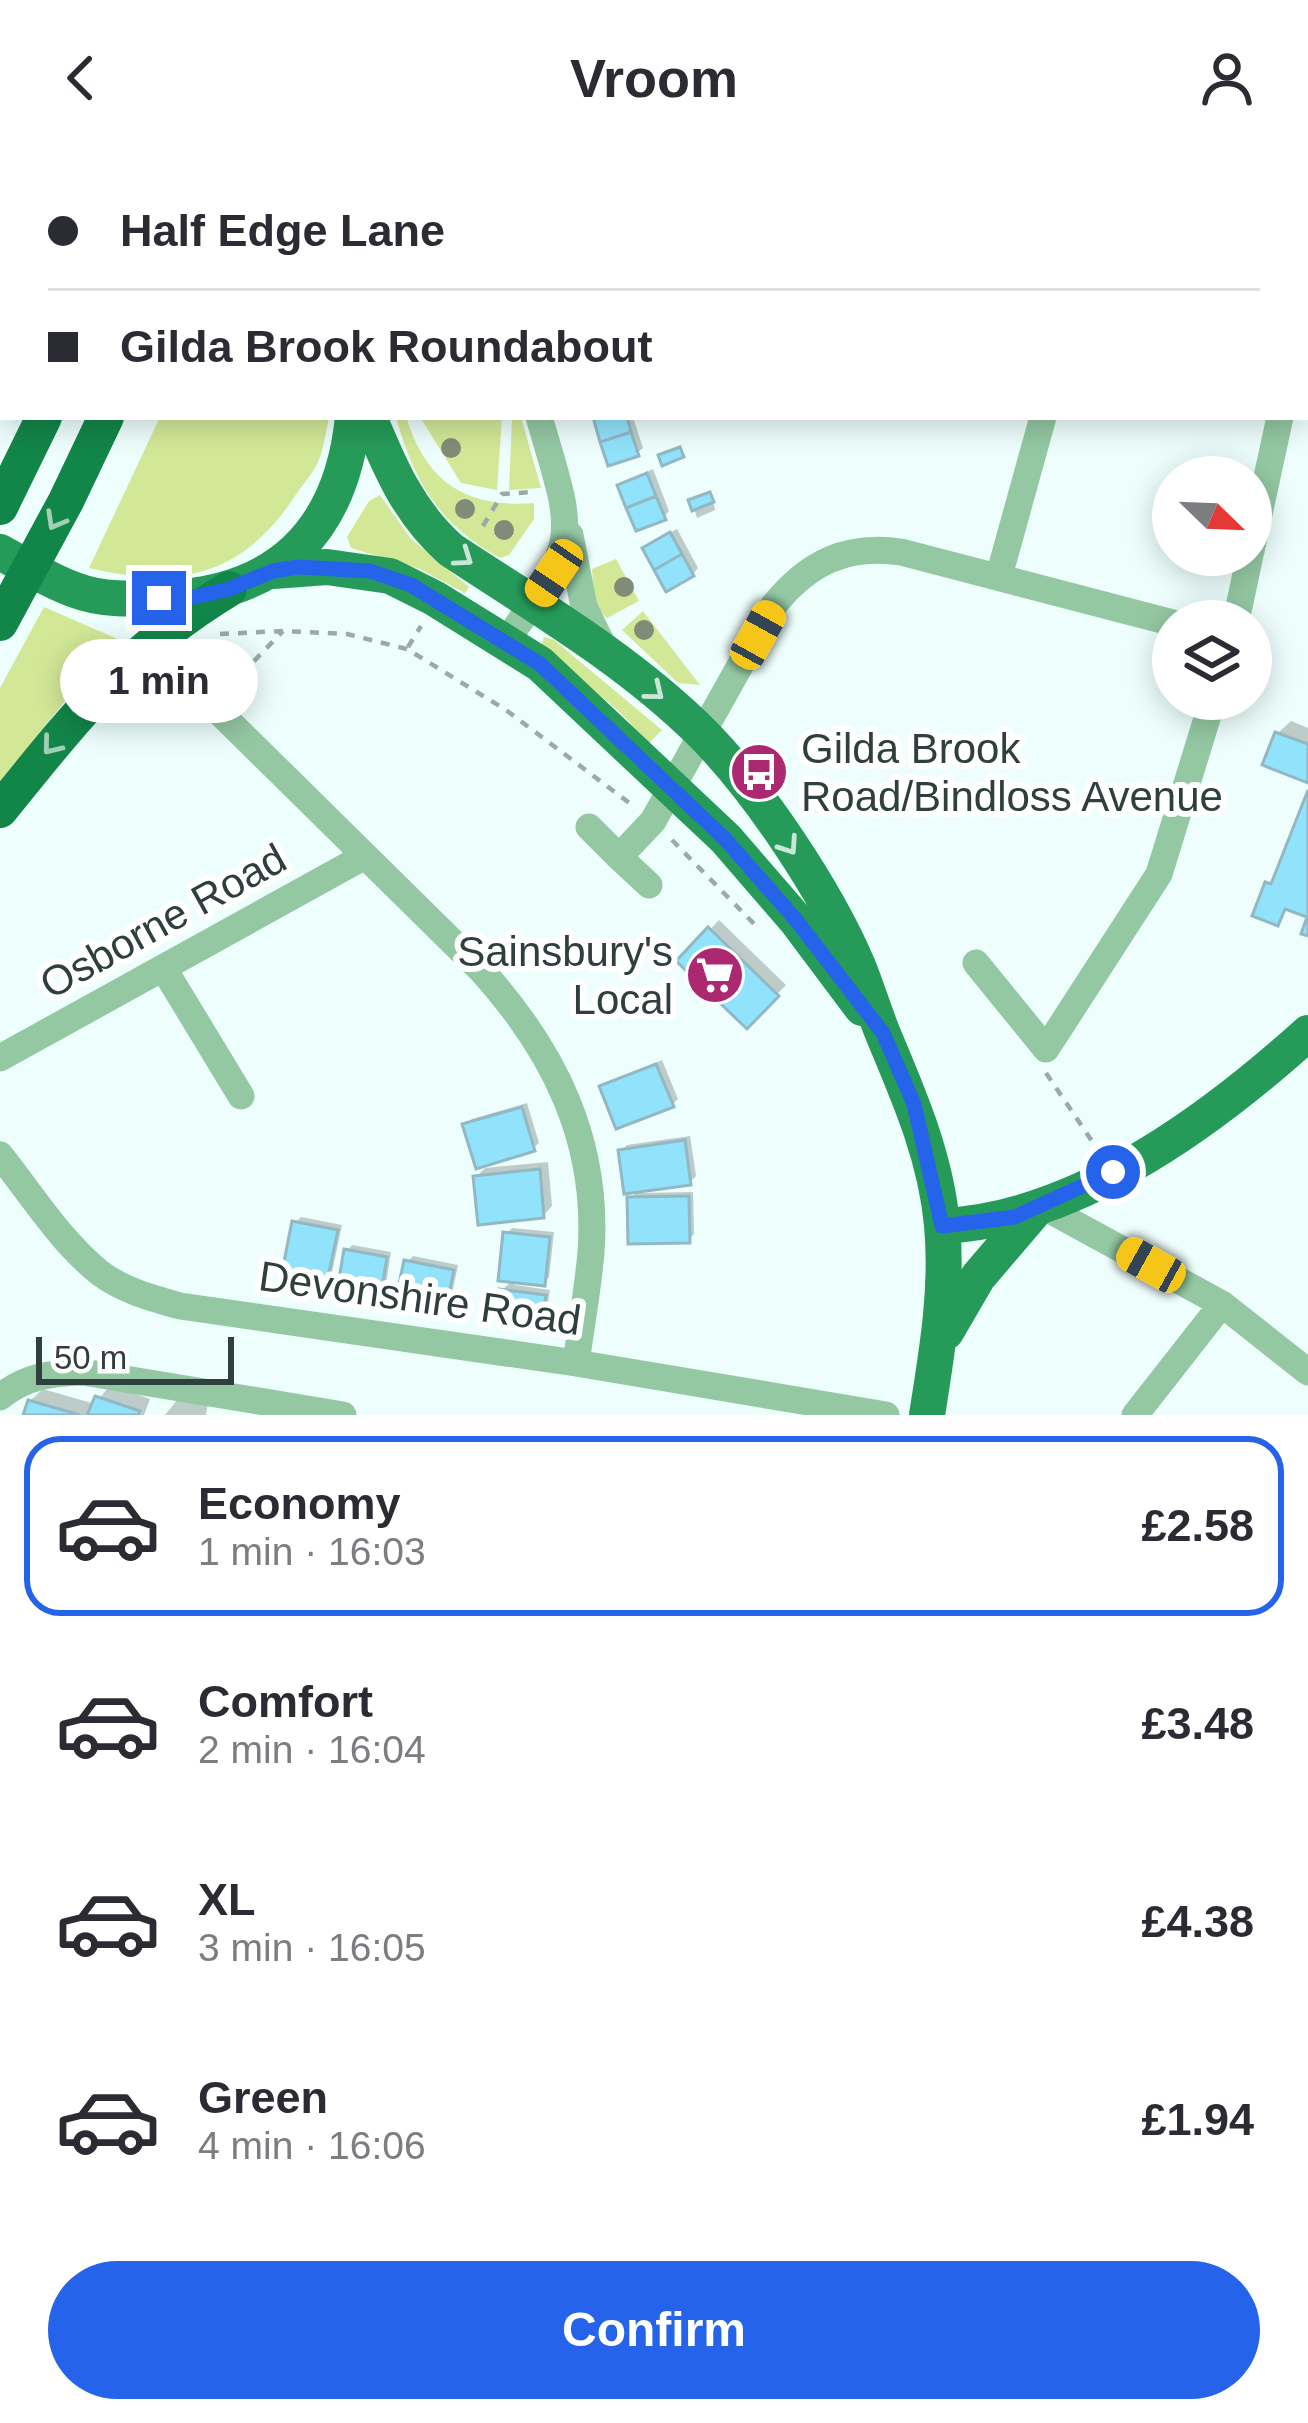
<!DOCTYPE html>
<meta charset="utf-8">
<style>
body{margin:0;font-family:Arial,sans-serif;background:#f7f7f7;color:#2b2b33;height:100vh;display:flex;flex-direction:column;font-size:45px;white-space:nowrap}
*{box-sizing:border-box;margin:0}
p{font-size:39px;color:#7c7c81}
.icon{flex:none;width:66px;height:66px;fill:none;stroke:currentColor;stroke-width:2;stroke-linecap:round;stroke-linejoin:round}
.map{position:relative;height:1259px;overflow:hidden}
.sheet{display:flex;flex-direction:column;background:#fff;flex:1}
.sheet>*{flex:none}
.hud{position:absolute;left:0px;top:0px;width:1308px;height:264px;box-shadow:0 6px 30px #0003;display:grid;align-content:center;height:264px;padding:0 48px;background:#fff}
.needle{width:78px;rotate:113deg}
.buttons{position:absolute;left:1152px;top:300px;display:grid;gap:24px}
.buttons a{display:grid;place-items:center;width:120px;height:120px;border-radius:50%;background:#fff;box-shadow:0 6px 30px #0003;font-size:60px}
.scale{position:absolute;left:36px;bottom:30px;width:198px;box-sizing:border-box;padding-left:12px;border:6px solid #2e3f3d;border-top:0;font-size:33px;line-height:42px;white-space:nowrap;color:#2e3f3d;-webkit-text-stroke:9px #fff;paint-order:stroke}
.end{position:absolute;width:54px;height:54px;margin:-27px;border:15px solid #2563eb;background:#fff;box-shadow:0 0 0 6px #fff}
.from{border-radius:50%}
.bubble{position:absolute;height:84px;border-radius:42px;background:#fff;box-shadow:0 6px 30px #0003;font-size:39px;font-weight:800;line-height:84px;text-align:center}
.car{position:absolute;width:36px;height:72px;margin:-36px -18px;border-radius:15px;box-shadow:0 0 9px 3px #0007;background:linear-gradient(#f5c518 24%,#345 0 40%,#f5c518 0 76%,#345 0 86%,#f5c518 0)}
.hud b{display:flex;align-items:center;gap:42px;height:114px;font-size:45px}
.hud b+b{border-top:3px solid #e1e1e2}
.hud i{width:30px;height:30px;background:#2b2b33}
ul{padding:21px 0 0;list-style:none}
li{display:flex;align-items:center;gap:36px;height:180px;margin:0 24px 18px;padding:0 24px;border:6px solid transparent;border-radius:36px}
li div{flex:1}
li b{display:block;font-size:45px}
li em{font-style:normal;font-weight:800}
li.selected{border-color:#2563eb}
li>.icon{width:108px;height:108px;stroke-width:1.5}
.primary-button{display:flex;gap:24px;margin-top:auto;padding:24px 48px}
.primary-button a{flex:1;height:138px;border-radius:72px;background:#2563eb;color:#fff;font-size:48px;font-weight:800;line-height:138px;text-align:center}
header{display:flex;justify-content:space-between;align-items:center;height:156px;padding:0 48px;background:#fff;font-size:54px;font-weight:800}
.map>svg:first-child{display:block}
.green{fill:#d3e897}
.shadow{fill:#0003}
.building{fill:#91e2fb;stroke:#92b8c4;stroke-width:3}
.lines{fill:none;stroke-linecap:round;stroke-linejoin:round}
.path{stroke:#99aaa8;stroke-width:4.5;stroke-dasharray:9 9;stroke-linecap:butt}
.minor{stroke:#94c8a3;stroke-width:27}
.major{stroke:#269b59;stroke-width:36}
.highway{stroke:#128649;stroke-width:36}
.tree{fill:#808c78}
.oneway{stroke:#a0cfb6}
.oneway2{stroke:#c9e6d6}
.route{stroke:#2563eb;stroke-width:15}
.labels{text-anchor:middle;dominant-baseline:central;stroke-width:12;stroke-linejoin:round;paint-order:stroke}
.poi-label{font-size:42px;fill:#2e3f3d;stroke:#fff;text-anchor:start}
.street-label{font-size:42px;fill:#2e3f3d;stroke:#fff}
</style>
<header><svg class="icon" aria-label="back" viewBox="0 0 24 24"><path d="M15 5l-7 7 7 7"/></svg>Vroom<svg class="icon" aria-label="person" viewBox="0 0 24 24"><circle cx="12" cy="8" r="4"/><path d="M4 21q1-7 8-7t8 7"/></svg></header>
<div class="map">
<svg width="1308" height="1259" viewBox="0 0 1308 1259">
<rect width="100%" height="100%" fill="#edfefc"/>
<path class="green" d="M160,261H329C326,275 324,292 318,306C313,317 304,327 297,337C244,419 182,434 89,412Z
M396,261H406C427,328 467,352 534,347V363L509,399L500,402C439,368 414,326 396,261Z
M420,261H502L497,334L461,327Z
M512,261H521L541,332L509,334Z
M380,339L411,383L469,431L465,437L420,413L351,392L347,381L369,345Z
M616,403L639,445L607,462L594,450L592,413Z
M44,451L120,484L81,525L0,626V532Z
M643,455L700,529L678,527L622,474Z
M544,481L554,484L662,574L648,588L621,557L541,490Z"/>
<path class="shadow" d="M431,0H452L460,3H428Z
M596,261H633L643,292L637,297Z
M653,313L669,355L664,361L621,329Z
M711,336L715,354L697,362L692,345Z
M677,373L698,412L693,418L651,387Z
M1291,565L1308,572V623L1278,577Z
M719,764L786,829L747,869L680,805Z
M662,904L678,943L672,949L603,931Z
M527,947L539,987L533,992L466,969L472,963Z
M690,980L696,1020L690,1026L644,1033V1037L693,1036L694,1078L688,1084L630,1043L639,1033L621,995L627,989Z
M548,1006L552,1050L543,1060L476,1021L485,1012Z
M301,1061L342,1069L330,1126L324,1131L295,1067Z
M512,1072L554,1076L549,1121L543,1127L515,1124V1129L550,1134L547,1153L541,1159L502,1134L513,1124L506,1078Z
M352,1089L391,1096L386,1128L380,1133L347,1095Z
M413,1100L458,1109L451,1143L445,1149L407,1106Z
M110,1229L150,1243L144,1259H26L30,1245L43,1233L95,1248Z
M178,1243L208,1247L206,1259H165Z"/>
<path class="building" d="M593,261H627L631,276L600,286Z
M631,276L639,300L608,310L600,286Z
M680,291L684,301L662,310L658,299Z
M647,317L656,340L626,352L617,329Z
M710,336L714,346L692,355L688,344Z
M656,340L666,364L636,375L626,352Z
M670,376L682,398L654,414L642,392Z
M682,398L694,420L666,436L654,414Z
M1275,576L1308,588V627L1262,609Z
M1308,634V780L1301,778L1307,761L1285,753L1278,770L1252,760L1265,726L1271,728Z
M708,771L779,840L747,873L676,805Z
M656,908L674,951L616,973L599,930Z
M522,951L535,995L476,1013L462,968Z
M685,984L691,1029L624,1038L618,994Z
M540,1013L544,1062L478,1069L473,1020Z
M689,1040L690,1087L628,1088L627,1041Z
M292,1065L338,1074L325,1135L280,1126Z
M503,1076L550,1081L545,1130L498,1125Z
M344,1093L387,1101L381,1137L338,1129Z
M404,1104L454,1114L446,1152L396,1142Z
M499,1133L546,1139L542,1162L496,1156Z
M95,1240L140,1255L138,1259H87Z
M28,1244L80,1259H23Z"/>
<g class="lines">
<path class="path" d="M483,370L502,338L532,336
M220,478L283,475L347,478L407,493L506,554L632,649
M408,491L421,470
M188,500L211,521
M229,531L283,475
M672,684L760,774
M1046,917L1096,991"/>
<path class="minor" d="M494,0V3
M657,3L661,0
M1118,3L1119,0
M1305,143L1308,129
M570,379L584,451L606,496
M1251,395L1280,261
M999,420L1043,261
M1236,465L1250,399
M506,485C582,380 574,381 539,261
M212,549L482,815C554,895 599,985 591,1096C588,1133 581,1170 576,1207
M589,671L619,701
M649,729L619,701L653,665L774,449C808,407 846,388 901,396L1173,467
M976,807L1046,893L1159,718L1213,543
M164,813L241,940
M0,902L365,700
M0,999C31,1038 61,1086 100,1117C124,1135 152,1142 180,1150L576,1207L886,1259
M1044,1051L1222,1148L1308,1216
M0,1241C26,1220 51,1217 83,1216L343,1259
M1135,1259L1222,1148"/>
<path class="major" d="M99,0L106,3
M369,261C390,312 409,357 451,394C536,450 627,503 701,576C758,633 826,735 858,810C867,832 874,856 883,878C909,940 936,1001 942,1069C948,1133 937,1196 927,1259
M0,396C24,409 49,425 75,434C103,445 137,443 167,442C281,437 342,372 353,261
M273,415L327,411L390,420L434,442L540,508L726,683L796,764L862,852
M942,1070C1077,1064 1211,965 1308,877
M946,1176L978,1121L1036,1053"/>
<path class="highway" d="M159,3L160,0
M218,3L219,0
M364,3L365,0
M0,351L44,261
M0,467L66,345L106,261
M0,654C76,560 124,497 229,433"/>
</g>
<g class="tree">
<circle cx="451" cy="292" r="10"/>
<circle cx="465" cy="353" r="10"/>
<circle cx="504" cy="374" r="10"/>
<circle cx="624" cy="431" r="10"/>
<circle cx="644" cy="474" r="10"/>
</g>
<defs><path id="oneway-chevron" d="M-2-3.5L2.5 0L-2 3.5" fill="none" stroke-width="1.6" stroke-linecap="round" stroke-linejoin="round" transform="scale(3)"/></defs>
<g class="oneway">
<use href="#oneway-chevron" transform="translate(55 365) rotate(119)"/>
<use href="#oneway-chevron" transform="translate(51 590) rotate(129)"/>
</g>
<g class="oneway2">
<use href="#oneway-chevron" transform="translate(464 402) rotate(35)"/>
<use href="#oneway-chevron" transform="translate(655 536) rotate(39)"/>
<use href="#oneway-chevron" transform="translate(789 690) rotate(56)"/>
</g>
<g class="lines">
<path class="route" d="M159,442L194,441L229,433L273,415L298,411L370,415L411,429L540,508L725,683L796,764L883,877L914,948L942,1070L1015,1061L1113,1016"/>
</g>
<defs>
<g id="bus-disc" transform="scale(3)"><circle r="9.5" fill="#ac2871" stroke="#fff"/><path d="M-5-6H5V4H4V6H2V4H-2V6H-4V4H-5ZM-3.5-4V0h7V-4ZM-3.5 1.2v1.5H-2V1.2ZM2 1.2v1.5H3.5V1.2Z" fill="#fff"/></g>
<g id="supermarket-disc" transform="scale(3)"><circle r="9.5" fill="#ac2871" stroke="#fff"/><path d="M-6-5.5h2.5l.6 2H6L4.5 2H-2.5L-4.4-4H-6ZM-1.5 3.2a1.3 1.3 0 1 0 .1 0ZM3 3.2a1.3 1.3 0 1 0 .1 0Z" fill="#fff"/></g>
</defs>
<g fill-rule="evenodd">
<use href="#bus-disc" x="759" y="616"/>
<use href="#supermarket-disc" x="715" y="819"/>
</g>
<g class="labels">
<g class="poi-label">
<text x="801" y="592">Gilda Brook<tspan x="801" dy="48">Road/Bindloss Avenue</tspan></text>
<text x="673" y="795" text-anchor="end">Sainsbury's<tspan x="673" dy="48">Local</tspan></text>
</g>
<g class="street-label">
<text transform="translate(163 765) rotate(-29)">Osborne Road</text>
<text transform="translate(420 1142) rotate(8)">Devonshire Road</text>
</g>
</g>
</svg>
<div class="buttons">
<a><svg class="needle" viewBox="-14 -14 28 28"><path d="M0-13l5 13h-10z" fill="#e53935"/><path d="M0 13l5-13h-10z" fill="#7c7c81"/></svg></a>
<a><svg class="icon" aria-label="layers" viewBox="0 0 24 24"><path d="M12 4l9 5-9 5-9-5zM3 14l9 5 9-5"/></svg></a>
</div>
<div class="scale">50 m</div>
<i class="end from" style="left:1113px;top:1016px"></i>
<i class="end" style="left:159px;top:442px"></i>
<div class="bubble" style="left:60px;top:483px;width:198px">1 min</div>
<i class="car" style="left:554px;top:417px;rotate:214deg"></i>
<i class="car" style="left:758px;top:479px;rotate:29deg"></i>
<i class="car" style="left:1151px;top:1109px;rotate:299deg"></i>
<div class="hud">
<b><i class="from"></i>Half Edge Lane</b>
<b><i></i>Gilda Brook Roundabout</b>
</div>
</div>
<section class="sheet">
<ul>
<li class="selected"><svg class="icon" aria-label="car" viewBox="0 0 24 24"><path d="M5 17H2v-5l4-1 3-4h7l3 4 3 1v5h-3M9 17h6M6 11h13"/><circle cx="7" cy="17" r="2"/><circle cx="17" cy="17" r="2"/></svg><div><b>Economy</b><p>1 min · 16:03</p></div><em>£2.58</em></li>
<li><svg class="icon" aria-label="car" viewBox="0 0 24 24"><path d="M5 17H2v-5l4-1 3-4h7l3 4 3 1v5h-3M9 17h6M6 11h13"/><circle cx="7" cy="17" r="2"/><circle cx="17" cy="17" r="2"/></svg><div><b>Comfort</b><p>2 min · 16:04</p></div><em>£3.48</em></li>
<li><svg class="icon" aria-label="car" viewBox="0 0 24 24"><path d="M5 17H2v-5l4-1 3-4h7l3 4 3 1v5h-3M9 17h6M6 11h13"/><circle cx="7" cy="17" r="2"/><circle cx="17" cy="17" r="2"/></svg><div><b>XL</b><p>3 min · 16:05</p></div><em>£4.38</em></li>
<li><svg class="icon" aria-label="car" viewBox="0 0 24 24"><path d="M5 17H2v-5l4-1 3-4h7l3 4 3 1v5h-3M9 17h6M6 11h13"/><circle cx="7" cy="17" r="2"/><circle cx="17" cy="17" r="2"/></svg><div><b>Green</b><p>4 min · 16:06</p></div><em>£1.94</em></li>
</ul>
<div class="primary-button"><a>Confirm</a></div>
</section>
